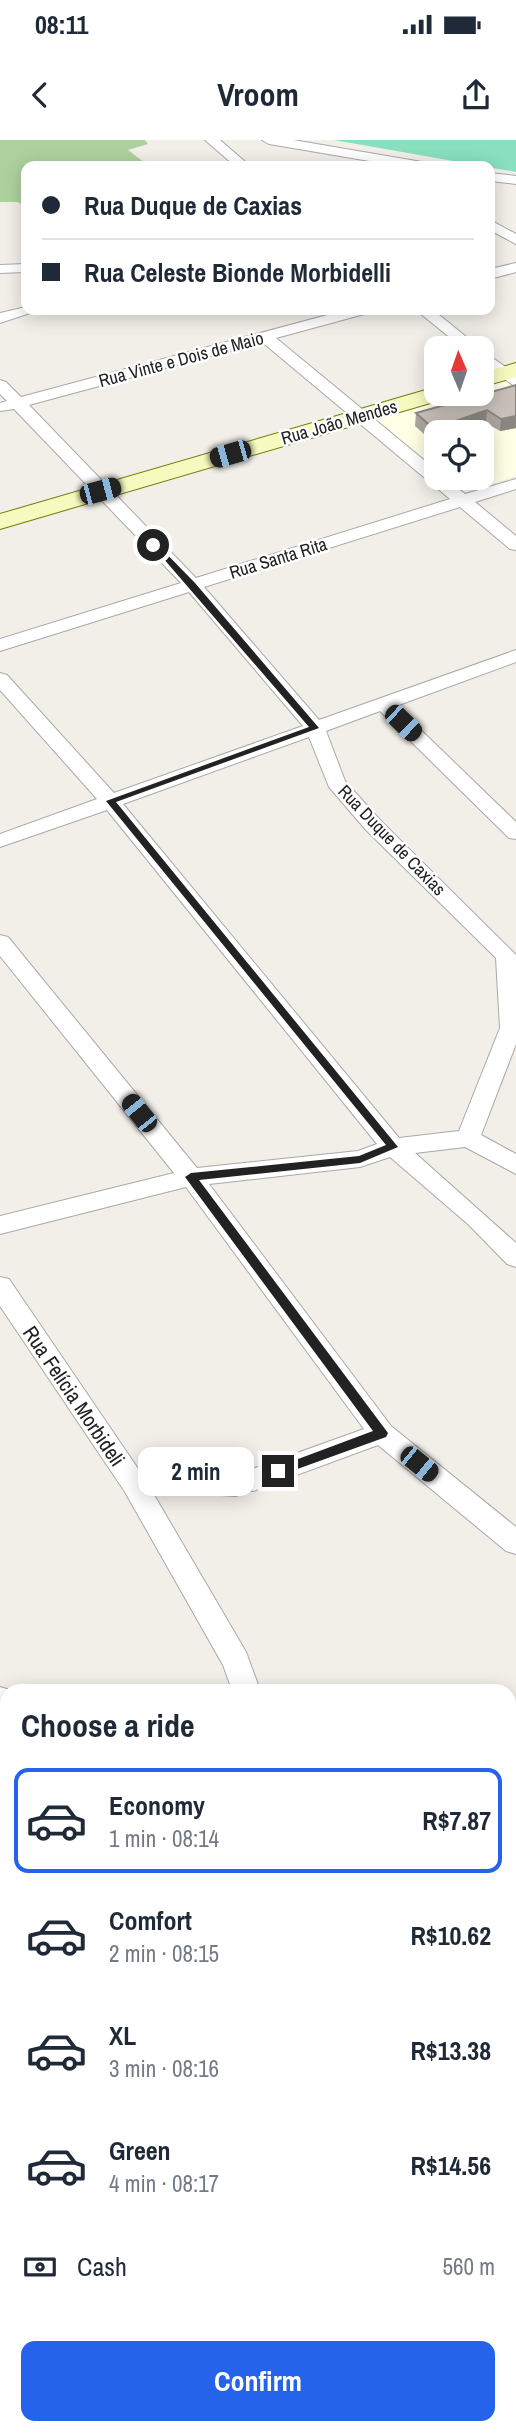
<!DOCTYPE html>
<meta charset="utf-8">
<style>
body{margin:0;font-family:"Archivo Narrow",sans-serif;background:#f6f6f7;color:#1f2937;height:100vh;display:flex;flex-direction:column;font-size:26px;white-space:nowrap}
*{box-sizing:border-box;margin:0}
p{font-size:23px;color:#747a83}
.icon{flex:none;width:38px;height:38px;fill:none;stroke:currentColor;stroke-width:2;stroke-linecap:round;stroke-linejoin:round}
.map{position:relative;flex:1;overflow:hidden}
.details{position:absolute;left:0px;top:1544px;width:516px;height:751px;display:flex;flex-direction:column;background:#fff;border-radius:21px 21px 0 0;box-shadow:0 4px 18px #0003}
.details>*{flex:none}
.banner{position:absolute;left:21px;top:21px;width:474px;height:154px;border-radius:14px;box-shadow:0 4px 18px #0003;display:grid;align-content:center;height:154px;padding:0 21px;background:#fff}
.needle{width:46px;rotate:358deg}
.controls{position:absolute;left:424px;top:196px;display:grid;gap:14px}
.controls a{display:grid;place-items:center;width:70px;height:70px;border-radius:14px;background:#fff;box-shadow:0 4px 18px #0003;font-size:35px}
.end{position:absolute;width:32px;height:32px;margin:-16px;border:9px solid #222;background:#fff;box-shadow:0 0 0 4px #fff}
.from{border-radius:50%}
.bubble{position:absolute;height:49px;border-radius:14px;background:#fff;box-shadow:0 4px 18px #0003;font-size:23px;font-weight:800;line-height:49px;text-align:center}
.car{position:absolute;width:21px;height:42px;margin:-21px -10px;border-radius:9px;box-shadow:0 0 5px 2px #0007;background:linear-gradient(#222 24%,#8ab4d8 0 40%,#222 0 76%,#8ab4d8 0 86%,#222 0)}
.banner b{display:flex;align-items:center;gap:24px;height:66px;font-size:26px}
.banner b+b{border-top:2px solid #e0e1e3}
.banner i{width:18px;height:18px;background:#1f2937}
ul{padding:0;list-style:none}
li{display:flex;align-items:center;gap:21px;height:105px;margin:0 14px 10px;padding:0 7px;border:4px solid transparent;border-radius:14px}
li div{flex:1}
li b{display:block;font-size:26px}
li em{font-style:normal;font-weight:800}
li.current{border-color:#2563eb}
li>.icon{width:63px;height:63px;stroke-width:1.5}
h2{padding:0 21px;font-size:32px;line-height:84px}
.pay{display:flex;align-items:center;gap:18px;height:77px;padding:0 21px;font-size:26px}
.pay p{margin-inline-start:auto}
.primary-button{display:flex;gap:14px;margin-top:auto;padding:14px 21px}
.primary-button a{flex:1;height:80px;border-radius:14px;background:#2563eb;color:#fff;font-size:28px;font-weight:800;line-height:80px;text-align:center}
.status{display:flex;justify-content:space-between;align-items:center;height:49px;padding:0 35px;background:#fff;direction:ltr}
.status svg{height:19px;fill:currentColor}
header{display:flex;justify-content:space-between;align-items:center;height:91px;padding:0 21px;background:#fff;font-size:32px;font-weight:800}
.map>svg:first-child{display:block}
.education{fill:#ffffe5}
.forest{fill:#add19e}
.pitch{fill:#88e0be}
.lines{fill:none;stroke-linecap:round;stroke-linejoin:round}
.lane-casing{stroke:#a9a9a9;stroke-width:2}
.street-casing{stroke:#a9a9a9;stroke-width:2}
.secondary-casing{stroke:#707d05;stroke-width:2}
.lane{fill:#fff;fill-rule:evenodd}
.street{fill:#fff;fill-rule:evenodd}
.secondary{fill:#f7fabf;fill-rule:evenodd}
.wall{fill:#aba49e}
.shaded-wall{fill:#8b8681}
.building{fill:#c7bfb8;stroke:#8b8681;stroke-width:2}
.route{fill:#222}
.labels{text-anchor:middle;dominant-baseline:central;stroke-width:5;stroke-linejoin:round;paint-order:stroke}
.far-street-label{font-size:18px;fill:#222;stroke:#fff}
.street-label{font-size:21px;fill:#222;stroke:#fff}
</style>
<div class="status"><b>08:11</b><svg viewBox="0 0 49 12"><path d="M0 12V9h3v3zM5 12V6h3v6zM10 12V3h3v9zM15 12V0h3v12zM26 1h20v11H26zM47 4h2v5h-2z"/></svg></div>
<header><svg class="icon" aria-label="back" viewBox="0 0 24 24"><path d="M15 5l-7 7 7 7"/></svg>Vroom<svg class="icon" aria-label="share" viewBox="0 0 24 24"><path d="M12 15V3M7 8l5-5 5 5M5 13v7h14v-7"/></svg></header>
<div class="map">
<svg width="516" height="2294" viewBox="0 0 516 2294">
<rect width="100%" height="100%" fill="#f2efe9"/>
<path class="education" d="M504,240L516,249V336L463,353L444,338H481V292H436V330L373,278L457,254H481V247Z"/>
<path class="forest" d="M0,0H145L148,4L128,10L149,26H26V68L18,62H0Z"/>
<path class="pitch" d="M334,0H516V32Z"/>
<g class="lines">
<g class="lane-casing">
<path id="lane" d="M253,1335L258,1336L260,1340L258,1344L236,1356L134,1349L129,1348L127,1344L129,1340L134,1339L234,1345Z"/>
</g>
<g class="street-casing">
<path id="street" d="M205,0H220L250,26H235Z
M262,0H293L422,22L429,26H399L269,4Z
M490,33L516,36V44L490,41Z
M490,80L516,94V104L490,90Z
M516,123V132L490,139V129Z
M26,124V132L0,133V125Z
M26,167V170H39L0,183V173Z
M346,170H371L368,173L276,198L436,330V338H445L465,354L516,339V349L475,362L516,396V410L510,409L460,367L204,447L319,580L516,510V522L396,566L516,682V699L509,698L380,571L326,591L345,641L380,680L516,815V904L481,995L516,1014V1034L465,1007L415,1013L516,1103V1127L507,1124L469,1085L390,1017L360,1027L209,1044L391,1286L516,1387V1414L506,1411L378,1305L253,1351L244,1348L240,1340L244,1332L364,1289L186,1047L0,1094V1076L174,1033L0,816V795L8,797L197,1028L358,1011L377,1004L107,670L0,707V694L97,659L0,550V533L7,535L114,653L303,586L189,452L0,511V499L181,443L14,269L0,271V263L7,261L0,254V240L6,242L21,257ZM262,202L450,359L196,438L29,265ZM309,597L329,647L366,690L496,818L500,888L459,991L399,998L123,664Z
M416,170H433L480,208H463Z
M481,210L516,234V247L481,223Z
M0,1137L9,1139L143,1336L246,1512L260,1550H232L223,1525L125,1352L0,1166Z
M0,1547L10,1550H7V1575L0,1573Z
M509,1796L516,1799V1831L509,1828Z
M0,2031L7,2033V2065L0,2063Z
M158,2287H193L191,2294H155Z
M400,2287H438L441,2294H402Z"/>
</g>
<g class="secondary-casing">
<path id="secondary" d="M516,223V237L481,247V233Z
M436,247V254H447L444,259L0,389V374Z"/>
</g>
<use href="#lane" class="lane"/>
<use href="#street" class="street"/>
<use href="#secondary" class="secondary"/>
</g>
<path class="wall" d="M516,245V288L500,291L486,283L466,289L469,292H436V305L415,286L416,273Z"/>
<path class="shaded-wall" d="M487,270L486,283L457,292L455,281Z
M516,276V288L500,291L501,279Z"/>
<path class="building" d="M516,245V276L501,279L487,270L455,281L469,292H437L416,273Z"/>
<path class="route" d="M150,403H156L195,443L319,588L116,662L398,1007L360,1023L199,1040L388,1293L386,1297L278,1336L272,1331L274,1328L373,1291L185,1037L191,1033L359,1016L386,1005L106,661L309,587Z"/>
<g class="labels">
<g class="far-street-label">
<text transform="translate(181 219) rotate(-15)">Rua Vinte e Dois de Maio</text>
<text transform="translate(339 282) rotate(-16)">Rua João Mendes</text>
<text transform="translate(278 418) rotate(-17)">Rua Santa Rita</text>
<text transform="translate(392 700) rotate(46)">Rua Duque de Caxias</text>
</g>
<g class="street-label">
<text transform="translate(74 1256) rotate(56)">Rua Felícia Morbideli</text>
</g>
</g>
</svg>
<div class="controls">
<a><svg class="needle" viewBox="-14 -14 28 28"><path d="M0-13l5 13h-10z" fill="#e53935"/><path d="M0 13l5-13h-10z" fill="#747a83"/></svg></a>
<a><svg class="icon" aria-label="locate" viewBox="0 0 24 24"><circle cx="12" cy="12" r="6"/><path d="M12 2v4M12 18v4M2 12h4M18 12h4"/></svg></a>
</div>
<i class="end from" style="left:153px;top:405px"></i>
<i class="end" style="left:278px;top:1331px"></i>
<div class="bubble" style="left:138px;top:1307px;width:116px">2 min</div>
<i class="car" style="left:230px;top:314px;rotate:254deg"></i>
<i class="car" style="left:100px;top:351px;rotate:75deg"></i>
<i class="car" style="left:403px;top:583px;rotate:134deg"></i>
<i class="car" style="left:139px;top:973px;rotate:321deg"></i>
<i class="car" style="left:419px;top:1324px;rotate:129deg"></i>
<div class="banner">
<b><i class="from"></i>Rua Duque de Caxias</b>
<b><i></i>Rua Celeste Bionde Morbidelli</b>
</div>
<section class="details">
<h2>Choose a ride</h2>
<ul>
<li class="current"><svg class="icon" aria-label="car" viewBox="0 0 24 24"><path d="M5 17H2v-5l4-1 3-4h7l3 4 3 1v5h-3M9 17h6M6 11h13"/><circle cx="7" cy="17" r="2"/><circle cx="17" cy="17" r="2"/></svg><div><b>Economy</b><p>1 min · 08:14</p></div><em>R$7.87</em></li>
<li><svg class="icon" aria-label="car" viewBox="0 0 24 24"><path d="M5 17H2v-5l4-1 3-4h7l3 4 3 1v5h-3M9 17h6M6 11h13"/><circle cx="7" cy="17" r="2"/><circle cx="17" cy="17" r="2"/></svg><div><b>Comfort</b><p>2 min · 08:15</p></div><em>R$10.62</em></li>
<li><svg class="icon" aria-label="car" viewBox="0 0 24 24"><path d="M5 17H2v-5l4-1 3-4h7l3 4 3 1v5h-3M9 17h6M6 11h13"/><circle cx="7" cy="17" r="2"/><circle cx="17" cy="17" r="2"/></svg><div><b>XL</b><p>3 min · 08:16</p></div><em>R$13.38</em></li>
<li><svg class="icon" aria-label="car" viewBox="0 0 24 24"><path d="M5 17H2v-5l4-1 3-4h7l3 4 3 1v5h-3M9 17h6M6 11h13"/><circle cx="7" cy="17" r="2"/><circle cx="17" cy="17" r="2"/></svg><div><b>Green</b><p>4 min · 08:17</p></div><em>R$14.56</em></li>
</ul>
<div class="pay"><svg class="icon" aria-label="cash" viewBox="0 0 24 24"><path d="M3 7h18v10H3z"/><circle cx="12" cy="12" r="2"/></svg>Cash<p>560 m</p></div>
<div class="primary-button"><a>Confirm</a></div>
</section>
</div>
